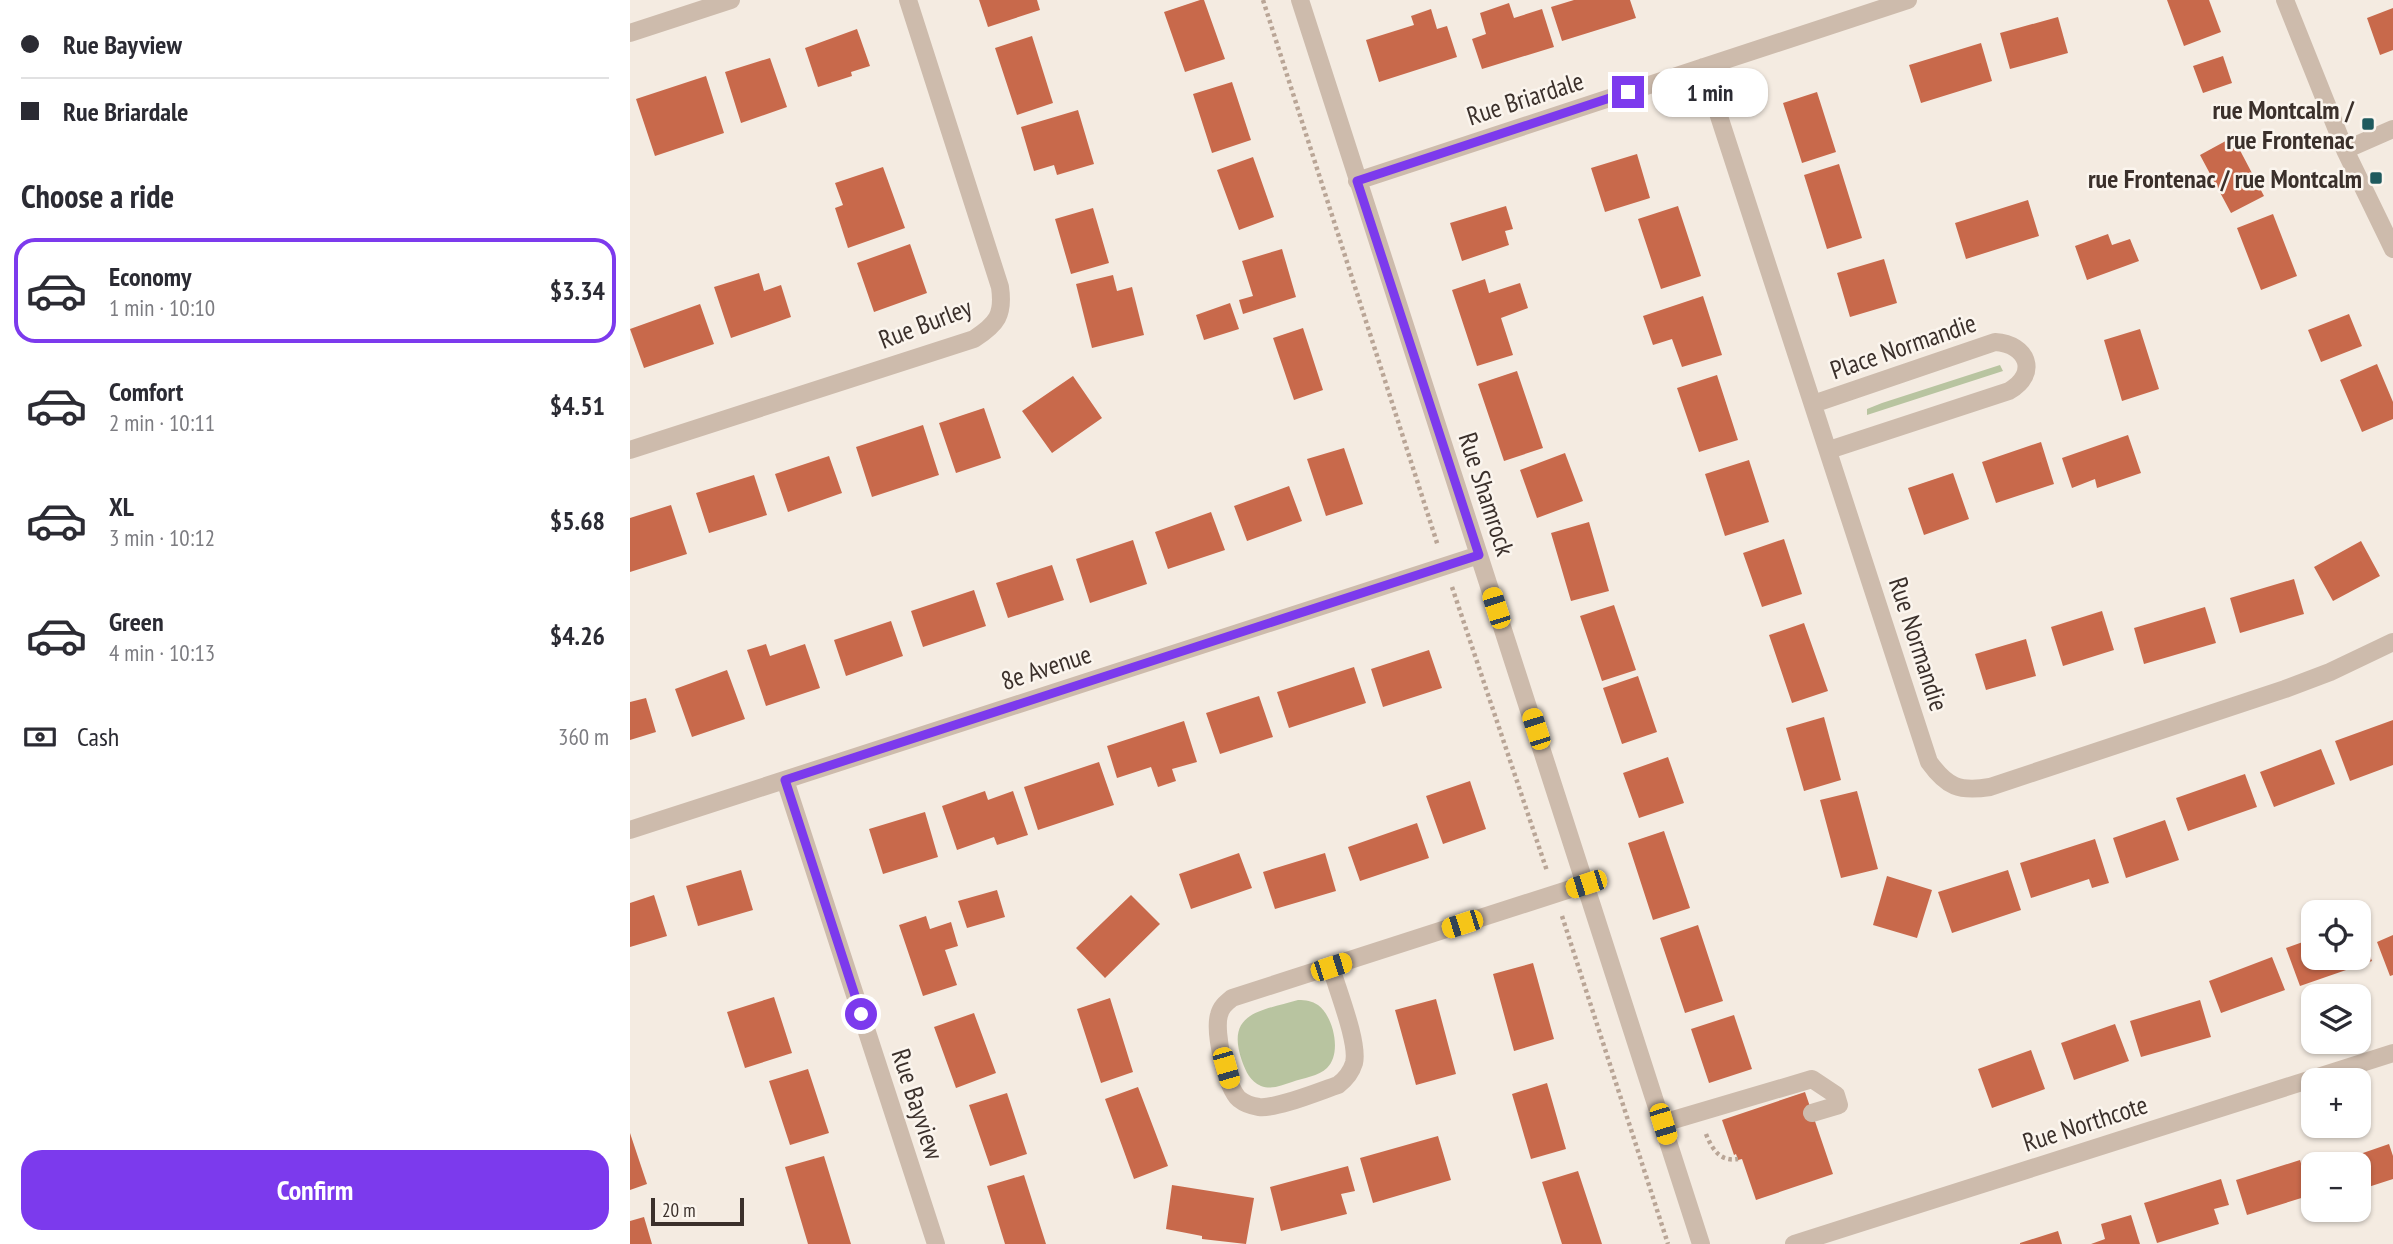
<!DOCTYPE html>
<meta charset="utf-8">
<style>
body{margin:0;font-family:"PT Sans Narrow",sans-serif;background:#f2f2f3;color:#2b2b33;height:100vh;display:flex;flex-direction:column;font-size:26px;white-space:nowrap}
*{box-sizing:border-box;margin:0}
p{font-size:23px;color:#7c7c81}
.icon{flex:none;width:38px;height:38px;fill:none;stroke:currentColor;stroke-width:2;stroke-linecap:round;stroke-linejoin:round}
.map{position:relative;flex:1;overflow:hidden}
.side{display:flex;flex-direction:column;background:#fff;width:630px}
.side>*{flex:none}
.hud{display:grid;align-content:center;height:154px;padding:0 21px;background:#fff}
.controls{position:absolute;left:1671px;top:900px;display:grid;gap:14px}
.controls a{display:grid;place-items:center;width:70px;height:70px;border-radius:14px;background:#fff;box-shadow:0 2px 5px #0004;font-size:35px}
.scale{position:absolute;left:21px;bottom:18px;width:93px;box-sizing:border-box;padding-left:7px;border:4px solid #3b302b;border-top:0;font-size:19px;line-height:24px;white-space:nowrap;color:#3b302b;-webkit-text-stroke:5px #fbf5ee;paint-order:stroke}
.end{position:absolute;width:32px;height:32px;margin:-16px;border:9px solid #7c3aed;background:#fff;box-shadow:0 0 0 4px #fff}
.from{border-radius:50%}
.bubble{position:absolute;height:49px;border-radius:21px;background:#fff;box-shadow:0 2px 5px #0004;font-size:23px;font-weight:800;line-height:49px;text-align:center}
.car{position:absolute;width:21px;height:42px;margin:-21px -10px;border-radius:9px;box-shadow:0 0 5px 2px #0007;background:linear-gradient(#f5c518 24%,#345 0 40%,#f5c518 0 76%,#345 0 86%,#f5c518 0)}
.hud b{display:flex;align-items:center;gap:24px;height:66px;font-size:26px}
.hud b+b{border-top:2px solid #e1e1e2}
.hud i{width:18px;height:18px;background:#2b2b33}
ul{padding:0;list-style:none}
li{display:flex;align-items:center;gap:21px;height:105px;margin:0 14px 10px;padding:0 7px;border:4px solid transparent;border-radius:21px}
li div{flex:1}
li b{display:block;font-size:26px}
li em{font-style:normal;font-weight:800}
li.active{border-color:#7c3aed}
li>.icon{width:63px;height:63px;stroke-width:1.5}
h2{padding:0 21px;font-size:32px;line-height:84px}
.pay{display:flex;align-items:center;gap:18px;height:77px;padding:0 21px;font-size:26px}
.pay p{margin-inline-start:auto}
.cta{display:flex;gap:14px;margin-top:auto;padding:14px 21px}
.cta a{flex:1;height:80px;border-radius:21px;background:#7c3aed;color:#fff;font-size:28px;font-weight:800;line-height:80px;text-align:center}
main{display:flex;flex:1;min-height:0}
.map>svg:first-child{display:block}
.green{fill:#b8c4a0}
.building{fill:#c8694b}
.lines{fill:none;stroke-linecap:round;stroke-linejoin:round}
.path{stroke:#b9a596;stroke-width:4.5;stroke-dasharray:3.5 3.5;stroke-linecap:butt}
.service{stroke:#cdbbac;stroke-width:18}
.minor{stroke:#cdbbac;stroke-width:18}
.route{stroke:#7c3aed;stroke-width:9}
.poi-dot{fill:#1f5a5e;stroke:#fbf5ee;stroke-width:2.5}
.labels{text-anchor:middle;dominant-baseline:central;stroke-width:5;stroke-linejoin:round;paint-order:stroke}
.street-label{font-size:26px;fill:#3b302b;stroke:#fbf5ee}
.poi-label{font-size:26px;font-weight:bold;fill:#3b302b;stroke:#fbf5ee;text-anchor:end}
</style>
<main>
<section class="side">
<div class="hud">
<b><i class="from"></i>Rue Bayview</b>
<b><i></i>Rue Briardale</b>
</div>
<h2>Choose a ride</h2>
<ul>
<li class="active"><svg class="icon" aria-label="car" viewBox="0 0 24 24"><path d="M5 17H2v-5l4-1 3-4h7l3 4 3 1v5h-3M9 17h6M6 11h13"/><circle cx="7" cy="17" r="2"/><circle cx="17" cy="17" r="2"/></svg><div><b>Economy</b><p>1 min · 10:10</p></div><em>$3.34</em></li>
<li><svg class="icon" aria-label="car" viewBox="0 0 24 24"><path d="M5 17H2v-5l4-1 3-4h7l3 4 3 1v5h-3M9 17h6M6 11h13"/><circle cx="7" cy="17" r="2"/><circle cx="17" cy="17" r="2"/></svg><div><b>Comfort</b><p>2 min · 10:11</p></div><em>$4.51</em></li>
<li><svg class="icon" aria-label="car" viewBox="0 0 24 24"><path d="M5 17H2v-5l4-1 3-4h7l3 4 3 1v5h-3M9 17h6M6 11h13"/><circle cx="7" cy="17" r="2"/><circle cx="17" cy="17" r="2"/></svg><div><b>XL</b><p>3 min · 10:12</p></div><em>$5.68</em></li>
<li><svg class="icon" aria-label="car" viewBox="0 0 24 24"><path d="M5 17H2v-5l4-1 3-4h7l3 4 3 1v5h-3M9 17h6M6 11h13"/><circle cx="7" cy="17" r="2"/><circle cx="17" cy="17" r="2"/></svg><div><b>Green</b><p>4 min · 10:13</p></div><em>$4.26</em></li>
</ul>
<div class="pay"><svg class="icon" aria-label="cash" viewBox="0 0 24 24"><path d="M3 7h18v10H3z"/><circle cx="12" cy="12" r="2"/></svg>Cash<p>360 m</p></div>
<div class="cta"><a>Confirm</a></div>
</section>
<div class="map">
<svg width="1763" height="1244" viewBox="0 0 1763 1244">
<rect width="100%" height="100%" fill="#f4ebe1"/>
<path class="green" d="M1370,365L1373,371L1237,415V409L1252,403Z
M668,1000C676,1000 682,1001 688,1005C704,1017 712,1054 697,1068C689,1076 673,1078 662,1082C652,1085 642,1090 631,1086C620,1081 616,1072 612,1061C595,1012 631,1011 668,1000Z"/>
<path class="building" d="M349,0H407L410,10L358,27Z
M570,0H574L595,59L555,72L534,12Z
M944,0H1000L1006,18L932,41L921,7Z
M1537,0H1579L1591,32L1554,46Z
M879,3L884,18L912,9L924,47L852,69L842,39L856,34L850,13Z
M1763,8V50L1750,55L1737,18Z
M801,9L807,29L817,26L827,57L749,82L736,40L784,25L781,16Z
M1428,17L1438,53L1380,69L1370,33Z
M227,29L240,66L221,72L222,76L188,87L175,48Z
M402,36L423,103L387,115L365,48Z
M1351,43L1362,81L1291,103L1279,65Z
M1593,56L1602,83L1573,93L1563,66Z
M140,58L157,107L111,123L95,72Z
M76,76L94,133L25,156L6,99Z
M602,82L621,140L582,153L563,94Z
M1187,92L1206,152L1172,163L1153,103Z
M448,110L464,164L427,175L424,165L404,171L391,127Z
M1603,137L1634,196L1601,213L1570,155Z
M1007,154L1020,198L975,212L961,168Z
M623,157L644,217L609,230L587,170Z
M1209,164L1232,238L1197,249L1174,175Z
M253,167L275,228L218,248L205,208L213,205L205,183Z
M1398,200L1409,236L1336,259L1325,223Z
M876,206L883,229L875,231L879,245L832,261L820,223Z
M1048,206L1071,276L1031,289L1008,219Z
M463,208L479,263L441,274L425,219Z
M1643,214L1667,276L1631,290L1607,228Z
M1478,234L1482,245L1500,239L1509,261L1457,280L1445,246Z
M280,244L297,293L244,312L227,263Z
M652,249L666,297L613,314L609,300L623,296L612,261Z
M1254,259L1267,303L1220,317L1207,273Z
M129,273L134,291L151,285L161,317L101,338L84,287Z
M483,275L487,291L502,287L514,335L462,348L446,284Z
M855,279L859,293L890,283L898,308L871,318L883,355L847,366L822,290Z
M1073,296L1092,355L1052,367L1042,339L1023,345L1013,316Z
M600,303L609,329L574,340L566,315Z
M70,304L84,344L14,368L0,329Z
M1719,314L1732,346L1691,362L1678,330Z
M673,328L693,390L664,400L643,338Z
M1510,329L1529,389L1492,401L1474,340Z
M1747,364L1763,402V419L1732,432L1710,380Z
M887,371L913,448L874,461L848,384Z
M1087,375L1108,440L1069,452L1047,388Z
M443,376L472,418L422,453L392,411Z
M354,408L371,458L326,473L309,423Z
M293,425L309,475L242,497L226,447Z
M1498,435L1511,473L1467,488L1465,479L1442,488L1432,458Z
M1411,442L1424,484L1366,503L1352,462Z
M714,448L733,504L696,516L677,459Z
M935,453L953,501L907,518L890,470Z
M199,456L212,493L158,512L145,474Z
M1119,460L1139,522L1095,536L1075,474Z
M1323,473L1339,519L1294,535L1278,488Z
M124,475L137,515L79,533L66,493Z
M659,486L672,521L617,541L604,506Z
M41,505L57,554L0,572V518Z
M581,512L595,550L538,569L525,532Z
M959,522L979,591L941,601L921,533Z
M1154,539L1172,594L1132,607L1113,553Z
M503,540L517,584L460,603L446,559Z
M1731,541L1750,576L1703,601L1684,567Z
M422,565L434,600L378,618L366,583Z
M1664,579L1674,614L1610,633L1600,598Z
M344,590L356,626L293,647L281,611Z
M984,605L1006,670L972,681L950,616Z
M1575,607L1586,643L1514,664L1504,628Z
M1472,611L1484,650L1433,666L1421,627Z
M261,621L273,656L216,676L204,640Z
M1174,623L1198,691L1162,703L1139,635Z
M1396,639L1406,676L1356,690L1345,654Z
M136,644L140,656L175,644L190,688L136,706L117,650Z
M799,650L812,688L753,707L741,669Z
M724,667L736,703L659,728L647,692Z
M97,670L115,719L62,737L45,689Z
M1008,676L1027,732L992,744L973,688Z
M629,696L643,737L590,754L576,713Z
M16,698L26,732L0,740V702Z
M1194,717L1211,780L1174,791L1156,728Z
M1763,720V765L1720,781L1705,741Z
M554,721L567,762L542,769L546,781L528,787L521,767L487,778L477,746Z
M1691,749L1705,784L1644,807L1630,772Z
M1038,757L1054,803L1009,818L993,773Z
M469,762L484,805L408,830L394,787Z
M1615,774L1627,807L1558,831L1546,798Z
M840,781L856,829L813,844L796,796Z
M355,791L358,800L383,791L398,835L367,845L364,837L327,850L312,806Z
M1227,791L1248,869L1211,878L1190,800Z
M295,812L308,857L253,874L239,829Z
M1535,820L1549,860L1496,878L1483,838Z
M787,823L799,858L730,881L718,847Z
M1034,831L1060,908L1023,920L998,843Z
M1465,839L1479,883L1462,888L1459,879L1401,898L1390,863Z
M609,853L622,888L561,909L549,874Z
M695,853L706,891L645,909L633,872Z
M111,870L123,910L68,926L56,886Z
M1378,870L1391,910L1322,933L1308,892Z
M1257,876L1302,890L1287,938L1243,925Z
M367,890L375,917L337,928L328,901Z
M24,895L37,936L0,947V903Z
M501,895L530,924L475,978L446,948Z
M296,916L300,929L321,922L328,946L315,950L327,985L293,996L269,925Z
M1068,925L1093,1001L1055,1013L1030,938Z
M1729,927L1742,961L1670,986L1656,948L1684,938V957H1729Z
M1763,935V975L1760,976L1747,942Z
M1642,957L1655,990L1591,1013L1579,981Z
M903,963L924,1039L884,1051L863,974Z
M144,997L162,1053L115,1068L97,1012Z
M480,998L503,1072L471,1083L447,1009Z
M806,999L826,1074L786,1085L765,1010Z
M1570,1000L1581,1037L1511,1057L1500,1021Z
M344,1013L366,1073L326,1088L304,1027Z
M1104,1015L1122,1069L1079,1083L1061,1029Z
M1485,1024L1499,1061L1444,1080L1431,1043Z
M1401,1050L1415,1089L1362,1108L1348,1069Z
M178,1069L199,1133L160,1145L139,1081Z
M917,1083L936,1149L901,1159L882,1094Z
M508,1087L538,1166L504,1179L475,1099Z
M1175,1092L1203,1174L1126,1200L1112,1159L1108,1160L1106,1154L1104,1155L1092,1120Z
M377,1093L397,1154L360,1166L339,1105Z
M0,1133L17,1184L0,1190Z
M808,1136L821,1180L743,1203L730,1158Z
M1759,1144L1763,1156V1179L1729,1190V1164H1701Z
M194,1156L221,1244H178L155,1167Z
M1670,1160L1681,1195L1617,1215L1606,1180Z
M718,1166L725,1191L711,1194L717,1214L651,1231L640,1187Z
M948,1171L972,1244H932L912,1182Z
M394,1175L416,1244H375L357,1186Z
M1591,1179L1599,1205L1584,1209L1589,1224L1527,1243L1514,1203Z
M542,1185L624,1198L616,1244L572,1239V1236L536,1229Z
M1501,1215L1510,1244H1461L1475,1239L1471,1224Z
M14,1217L22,1244H0V1221Z
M1428,1231L1432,1244H1390V1243Z"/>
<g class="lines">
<path class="path" d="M633,0L808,546
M822,587L917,871
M932,916L1038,1244
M1076,1134C1082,1149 1090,1162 1108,1159"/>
<path class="service" d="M1033,1123L1182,1079L1206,1095L1209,1105L1182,1113"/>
<path class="minor" d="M670,0L1071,1244
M1655,0L1715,150L1763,249
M0,33L101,0
M1073,67L1299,762C1317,787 1329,792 1360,787L1655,689L1700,672L1763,642
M1715,150L1763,129
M727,181L1278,0
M1183,404L1365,342C1398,344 1409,374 1379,391L1199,450
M0,450L344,339C367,324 374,315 370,287L278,0
M155,780L306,1244
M0,830L849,555
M701,967C707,989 729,1043 724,1063C721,1073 716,1079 708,1085C690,1091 647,1109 629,1107C622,1106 614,1103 609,1099C596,1087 584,1032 589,1015C591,1007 596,1003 602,998L956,884
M1164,1244L1763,1053"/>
</g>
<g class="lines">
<path class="route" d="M231,1014L155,780L849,555L727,181L998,92"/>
</g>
<g class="poi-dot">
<rect x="1731" y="117" width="14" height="14" rx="3.5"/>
<rect x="1739" y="171" width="14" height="14" rx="3.5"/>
</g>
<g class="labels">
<g class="street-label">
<text transform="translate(895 98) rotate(-18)">Rue Briardale</text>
<text transform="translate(295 323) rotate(-21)">Rue Burley</text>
<text transform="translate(1273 346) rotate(-19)">Place Normandie</text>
<text transform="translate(857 494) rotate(72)">Rue Shamrock</text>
<text transform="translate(1289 644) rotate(72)">Rue Normandie</text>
<text transform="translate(416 667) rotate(-18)">8e Avenue</text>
<text transform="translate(288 1104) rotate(72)">Rue Bayview</text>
<text transform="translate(1455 1123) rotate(-18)">Rue Northcote</text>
</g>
<g class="poi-label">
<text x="1724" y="109">rue Montcalm /<tspan x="1724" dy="30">rue Frontenac</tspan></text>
<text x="1732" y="178">rue Frontenac / rue Montcalm</text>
</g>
</g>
</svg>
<div class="controls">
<a><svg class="icon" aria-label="locate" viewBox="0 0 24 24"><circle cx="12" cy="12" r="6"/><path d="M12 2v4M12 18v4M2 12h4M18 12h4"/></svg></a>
<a><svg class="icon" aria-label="layers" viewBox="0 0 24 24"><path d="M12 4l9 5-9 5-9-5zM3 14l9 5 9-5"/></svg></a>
<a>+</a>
<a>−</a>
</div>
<div class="scale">20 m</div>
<i class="end from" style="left:231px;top:1014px"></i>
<i class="end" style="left:998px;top:92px"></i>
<div class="bubble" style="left:1022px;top:68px;width:116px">1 min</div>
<i class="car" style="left:866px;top:608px;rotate:342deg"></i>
<i class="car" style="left:906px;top:729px;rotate:342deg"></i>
<i class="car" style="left:956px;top:884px;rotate:252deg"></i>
<i class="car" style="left:832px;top:924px;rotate:252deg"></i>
<i class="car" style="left:701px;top:967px;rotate:72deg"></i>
<i class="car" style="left:596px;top:1068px;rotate:164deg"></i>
<i class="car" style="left:1033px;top:1124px;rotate:163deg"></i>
</div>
</main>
